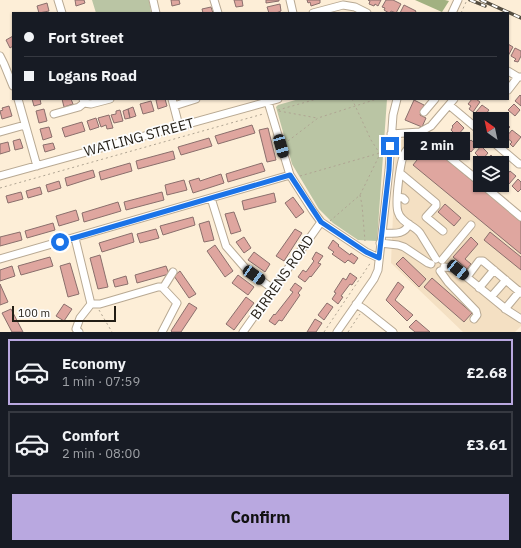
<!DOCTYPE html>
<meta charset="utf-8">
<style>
body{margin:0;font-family:"IBM Plex Sans",sans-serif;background:#20242c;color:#f1f3f6;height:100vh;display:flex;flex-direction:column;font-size:15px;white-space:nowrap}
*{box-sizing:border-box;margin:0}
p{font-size:13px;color:#9ea1a6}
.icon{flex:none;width:22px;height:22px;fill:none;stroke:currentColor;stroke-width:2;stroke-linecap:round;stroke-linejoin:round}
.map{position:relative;height:332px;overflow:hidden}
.panel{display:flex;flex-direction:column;background:#171b24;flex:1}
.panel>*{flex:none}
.top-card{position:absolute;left:12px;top:12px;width:497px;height:88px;border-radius:0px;box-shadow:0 1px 3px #0004;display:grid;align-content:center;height:88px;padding:0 12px;background:#171b24}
.needle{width:26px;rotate:327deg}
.buttons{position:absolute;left:473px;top:112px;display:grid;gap:8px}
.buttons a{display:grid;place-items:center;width:36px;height:36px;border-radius:0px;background:#171b24;box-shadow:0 1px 3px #0004;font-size:20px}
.scale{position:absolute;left:12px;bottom:10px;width:104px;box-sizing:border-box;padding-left:4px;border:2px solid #221d14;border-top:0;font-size:11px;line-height:14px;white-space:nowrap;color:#221d14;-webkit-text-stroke:3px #fdfdfd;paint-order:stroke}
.end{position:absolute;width:18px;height:18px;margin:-9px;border:5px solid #1a73e8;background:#fff;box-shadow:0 0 0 2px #fff}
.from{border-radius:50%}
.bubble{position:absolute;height:28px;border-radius:0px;background:#171b24;box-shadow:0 1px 3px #0004;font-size:13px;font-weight:700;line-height:28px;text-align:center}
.car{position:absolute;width:12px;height:24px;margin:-12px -6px;border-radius:5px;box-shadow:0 0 3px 1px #0007;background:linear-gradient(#222 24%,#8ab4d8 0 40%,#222 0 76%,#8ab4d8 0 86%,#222 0)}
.top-card b{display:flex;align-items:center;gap:14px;height:38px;font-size:15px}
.top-card b+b{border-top:1px solid #363941}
.top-card i{width:10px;height:10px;background:#f1f3f6}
ul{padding:7px 0 0;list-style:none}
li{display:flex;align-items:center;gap:12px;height:66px;margin:0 8px 6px;padding:0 4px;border:2px solid #363941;border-radius:0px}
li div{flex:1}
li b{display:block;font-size:15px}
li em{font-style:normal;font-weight:700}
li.active{border-color:#b9a8e0}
li>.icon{width:36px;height:36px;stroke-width:1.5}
.cta{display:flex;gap:8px;margin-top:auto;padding:8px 12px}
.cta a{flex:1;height:46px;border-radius:0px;background:#b9a8e0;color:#111;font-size:16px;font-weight:700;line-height:46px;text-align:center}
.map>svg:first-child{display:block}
.built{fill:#f4e0c3}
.green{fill:#bac5a4}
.forest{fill:#a2b181}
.building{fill:#dfa69f;stroke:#8a6f6c}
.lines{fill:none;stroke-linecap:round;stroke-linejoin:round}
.minor-casing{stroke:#b8a993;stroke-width:9}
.path{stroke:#afa492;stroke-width:1;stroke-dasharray:2 3;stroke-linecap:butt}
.minor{stroke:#fff;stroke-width:7}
.rail-casing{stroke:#554e41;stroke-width:3.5}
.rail{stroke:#fdfdfd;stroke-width:2;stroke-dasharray:6;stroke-linecap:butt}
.route{stroke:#1a73e8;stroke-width:5}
.labels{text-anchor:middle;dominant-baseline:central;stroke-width:3.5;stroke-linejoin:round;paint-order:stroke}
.street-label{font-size:14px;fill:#221d14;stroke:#fdfdfd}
</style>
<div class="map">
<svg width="521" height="332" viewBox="0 0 521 332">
<rect width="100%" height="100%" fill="#fdeed7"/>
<path class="built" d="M431,137L480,178V185L521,213V326L515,332H463L391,263L396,140Z"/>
<path class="green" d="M92,0H149L151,12L96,13Z
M299,99H387L377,241L358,240L333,223L319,209L292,164L276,107L278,105Z"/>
<path class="forest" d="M415,0H445L449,1L442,12Z"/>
<path class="building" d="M75,0H84L85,3L76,6Z
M171,0H179L180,4L172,6Z
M234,0H242L243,6L236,7Z
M266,0H279V1L266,3Z
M307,0H320V3L311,6L310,2L308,3Z
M368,0H381L378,6L375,4L374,6L369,4L370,1Z
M386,0H393L401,4L396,13L391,11L390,13H389L384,10L385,8L382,7Z
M47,3L49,11L39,13L37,6Z
M280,4L281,11L276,13H269L267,7Z
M404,5L416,11L415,13H400Z
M211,7L213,13H203L202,9Z
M13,36V46L10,48L6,40Z
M508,44L513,47L508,56Z
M515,48L521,51V56L518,62L514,61L516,59L511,56Z
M520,95L521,96V106L515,101Z
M32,99H40L41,104L34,106Z
M62,99H71L73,104L64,107Z
M160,99H165L167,106L158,109L156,100Z
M472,99H476L480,102L473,112L469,109L471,106L468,104Z
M414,100L424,105L420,115L426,118L422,127L405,120Z
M151,101L154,111L143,114L140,104Z
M514,104L520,110L515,116L508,110Z
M482,105L489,110L482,119L479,116L480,115L476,112Z
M9,106L12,116L2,119L0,111L3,110L2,108Z
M133,107L136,116L130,118L128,109Z
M44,109L47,121L39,123L36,111Z
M128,109L130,118L125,119L123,111Z
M120,110L123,121L114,123L111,115L116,114V111Z
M491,113L499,119H486Z
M109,115L113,128L107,129L106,125L101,127L98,118Z
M96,118L99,127L90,130L87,121Z
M457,121L464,128L457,136L451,130L453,127L452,126Z
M503,121L510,127L503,134L502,133V123Z
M82,122L85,131L65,137L62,128Z
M252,125L255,133L218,144L215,136Z
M49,127L52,137L43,140L40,129Z
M268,128L276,160L267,162L259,130Z
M512,130L521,137L513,147L510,144L512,142L506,137Z
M449,133L455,139L451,145L444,139Z
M209,138L212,146L181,155L178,147Z
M20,139L23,148L15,150L13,141Z
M471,140L477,145L471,152L465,146Z
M8,142L10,151L0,154V144Z
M53,143L55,149L45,152L43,145Z
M429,145L521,221V254L413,165Z
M481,146L488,153L482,160L475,153Z
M173,151L175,159L138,169L136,161Z
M491,155L496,161L494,163H486L485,162Z
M130,163L132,171L101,180L99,172Z
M262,163L265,171L228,182L226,174Z
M502,165L507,169L502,175Z
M93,170L95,177L67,186L65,178Z
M510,171L516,176L509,184L503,179Z
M221,174L224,183L193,193L189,181L199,178L200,181Z
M518,179L521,182V189L518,192L512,186Z
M184,180L187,190L167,195L165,185Z
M59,181L61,188L48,192L46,185Z
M40,187L42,194L28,198L26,191Z
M21,192L23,199L8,203L6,196Z
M162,192L164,200L126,210L124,202Z
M274,193L276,202L244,210L242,201Z
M293,197L304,212L296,218L285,203Z
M118,202L121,211L84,222L82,213Z
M445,204L461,218L454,226L438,212Z
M76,210L79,220L59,226L56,216Z
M234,212L241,231L231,234L225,214Z
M193,217L195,225L163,235L160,226Z
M209,221L214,240L204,242L199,224Z
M53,223L55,230L27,238L25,231Z
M156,229L159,238L140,243L137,234Z
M295,229L302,233L284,261L276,256Z
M20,232L22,240L0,246V237Z
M490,232L521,257V270L484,240Z
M132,233L134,242L102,252L99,243Z
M244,237L251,248L244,253L236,242Z
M471,237L478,244L465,259L471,264L467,269L453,257Z
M333,240L339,245L338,246L350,255L351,253L358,258L354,264L348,260L345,263L332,254L334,252L328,248Z
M215,245L233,271L225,277L207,251Z
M254,252L270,264L265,272L248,260Z
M316,252L323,256L318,263L321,264L311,277L310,276L305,282L298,277L303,270L306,272L314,261L312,259Z
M100,255L108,287L98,289L90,258Z
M50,257L53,266L21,275L18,266Z
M403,257L426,279L419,287L396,264Z
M70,263L79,294L68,297L60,266Z
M12,266L15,276L0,281V270Z
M166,266L169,274L137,283L135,275Z
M180,271L196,294L189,298L174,276Z
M350,273L357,278L352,285L350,284L341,296L343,297L338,304L332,299L336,293L334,292L343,278L346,280Z
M238,275L254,287L248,295L232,283Z
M126,276L128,284L115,287L113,280Z
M432,278L472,313L464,322L424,287Z
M398,282L404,287L395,300L413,315L407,321L386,300Z
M295,283L302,288L298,293L300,295L282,321L279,320L275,325L269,321L274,314L275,315L293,292L290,290Z
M0,284L8,302L0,305Z
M246,297L254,303L234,330L226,324Z
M189,303L197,308L181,332H172L171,331Z
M327,303L333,307L324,320L318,315Z
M64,304L72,309L64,321L56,316Z
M11,309L23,332H12L2,313Z
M315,319L322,323L316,332H307Z
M416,320L430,332H415L409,327Z"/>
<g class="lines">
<g class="minor-casing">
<path id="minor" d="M58,0L62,13
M153,0L156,13
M214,0L218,13
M290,0L293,13
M313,13L343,5L355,7L367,13
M452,13L458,0
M0,56L4,64L13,86
M508,71L518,77H521
M508,90L518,77
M18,99L37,166
M83,99L84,103L91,104L110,99
M172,99L179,126
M268,102L290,175L313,211L321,222L366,252L379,258
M449,105L480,131
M174,106L196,99
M424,112L435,99
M54,114L79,107L84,103
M0,132L25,125
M391,134L420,132L431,126L454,99
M492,141L519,164H521
M400,173L436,203V206L426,217L443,231
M0,176L278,99
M483,185L521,217
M398,197L403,198L405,200
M211,198L226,246L246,269L273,289
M382,233C393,233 404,236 409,224
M75,238L91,304L80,318L76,329L79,332
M380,243L398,245L404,247L428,263L431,264
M0,259L290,175
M436,259L420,233C414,225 401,223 398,212C395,203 400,157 406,151C411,145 424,142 432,143L480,182
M442,260L471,225
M444,267L453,268L458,270L507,310L521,319
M440,271L448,282L476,311L477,315L474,319
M467,277L479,261H483L521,293
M163,288L173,272
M479,288L494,270
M491,297L506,280
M91,304H100L158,287H162L177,303L162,332
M356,304L364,309L393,332
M505,309L520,291
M243,332L321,222
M337,332L374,279L378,270L389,170L393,115L397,99"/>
</g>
<path class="path" d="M461,13L467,0
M352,99L371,140L382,157
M278,110L317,99
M279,111L317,118
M288,141L318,118L377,99
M300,176L380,153L384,147
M0,188L263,114
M360,195L362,205L365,241
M330,221L360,195L380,154
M99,310L112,332
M324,332L371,262
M348,332L360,314"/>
<use href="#minor" class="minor"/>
<g class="rail-casing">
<path id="rail" d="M470,0L485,6
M481,0L521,18"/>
</g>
<use href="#rail" class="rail"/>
</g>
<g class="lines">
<path class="route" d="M60,242L290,175L321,222L366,252L379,258L389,170L390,146"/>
</g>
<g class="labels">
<g class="street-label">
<text transform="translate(139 137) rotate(-15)">WATLING STREET</text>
<text transform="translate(282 277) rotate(-55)">BIRRENS ROAD</text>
</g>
</g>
</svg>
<div class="buttons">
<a><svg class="needle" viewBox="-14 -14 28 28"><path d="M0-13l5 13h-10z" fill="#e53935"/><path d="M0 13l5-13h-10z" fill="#9ea1a6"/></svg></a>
<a><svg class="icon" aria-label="layers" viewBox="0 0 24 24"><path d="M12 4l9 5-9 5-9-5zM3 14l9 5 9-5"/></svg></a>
</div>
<div class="scale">100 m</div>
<i class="end from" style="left:60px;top:242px"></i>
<i class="end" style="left:390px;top:146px"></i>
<div class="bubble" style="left:404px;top:132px;width:66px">2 min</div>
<i class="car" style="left:281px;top:146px;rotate:164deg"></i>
<i class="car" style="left:458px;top:270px;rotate:129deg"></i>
<i class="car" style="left:254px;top:275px;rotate:125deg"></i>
<div class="top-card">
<b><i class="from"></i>Fort Street</b>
<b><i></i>Logans Road</b>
</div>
</div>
<section class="panel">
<ul>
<li class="active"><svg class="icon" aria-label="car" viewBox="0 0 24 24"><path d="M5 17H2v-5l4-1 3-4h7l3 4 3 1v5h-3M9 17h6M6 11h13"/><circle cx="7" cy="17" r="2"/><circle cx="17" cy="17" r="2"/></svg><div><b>Economy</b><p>1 min · 07:59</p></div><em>£2.68</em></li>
<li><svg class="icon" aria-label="car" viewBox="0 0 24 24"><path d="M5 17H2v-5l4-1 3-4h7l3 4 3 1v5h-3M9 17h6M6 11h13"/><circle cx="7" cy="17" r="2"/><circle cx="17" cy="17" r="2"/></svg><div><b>Comfort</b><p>2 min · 08:00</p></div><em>£3.61</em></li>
</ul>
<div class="cta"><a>Confirm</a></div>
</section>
